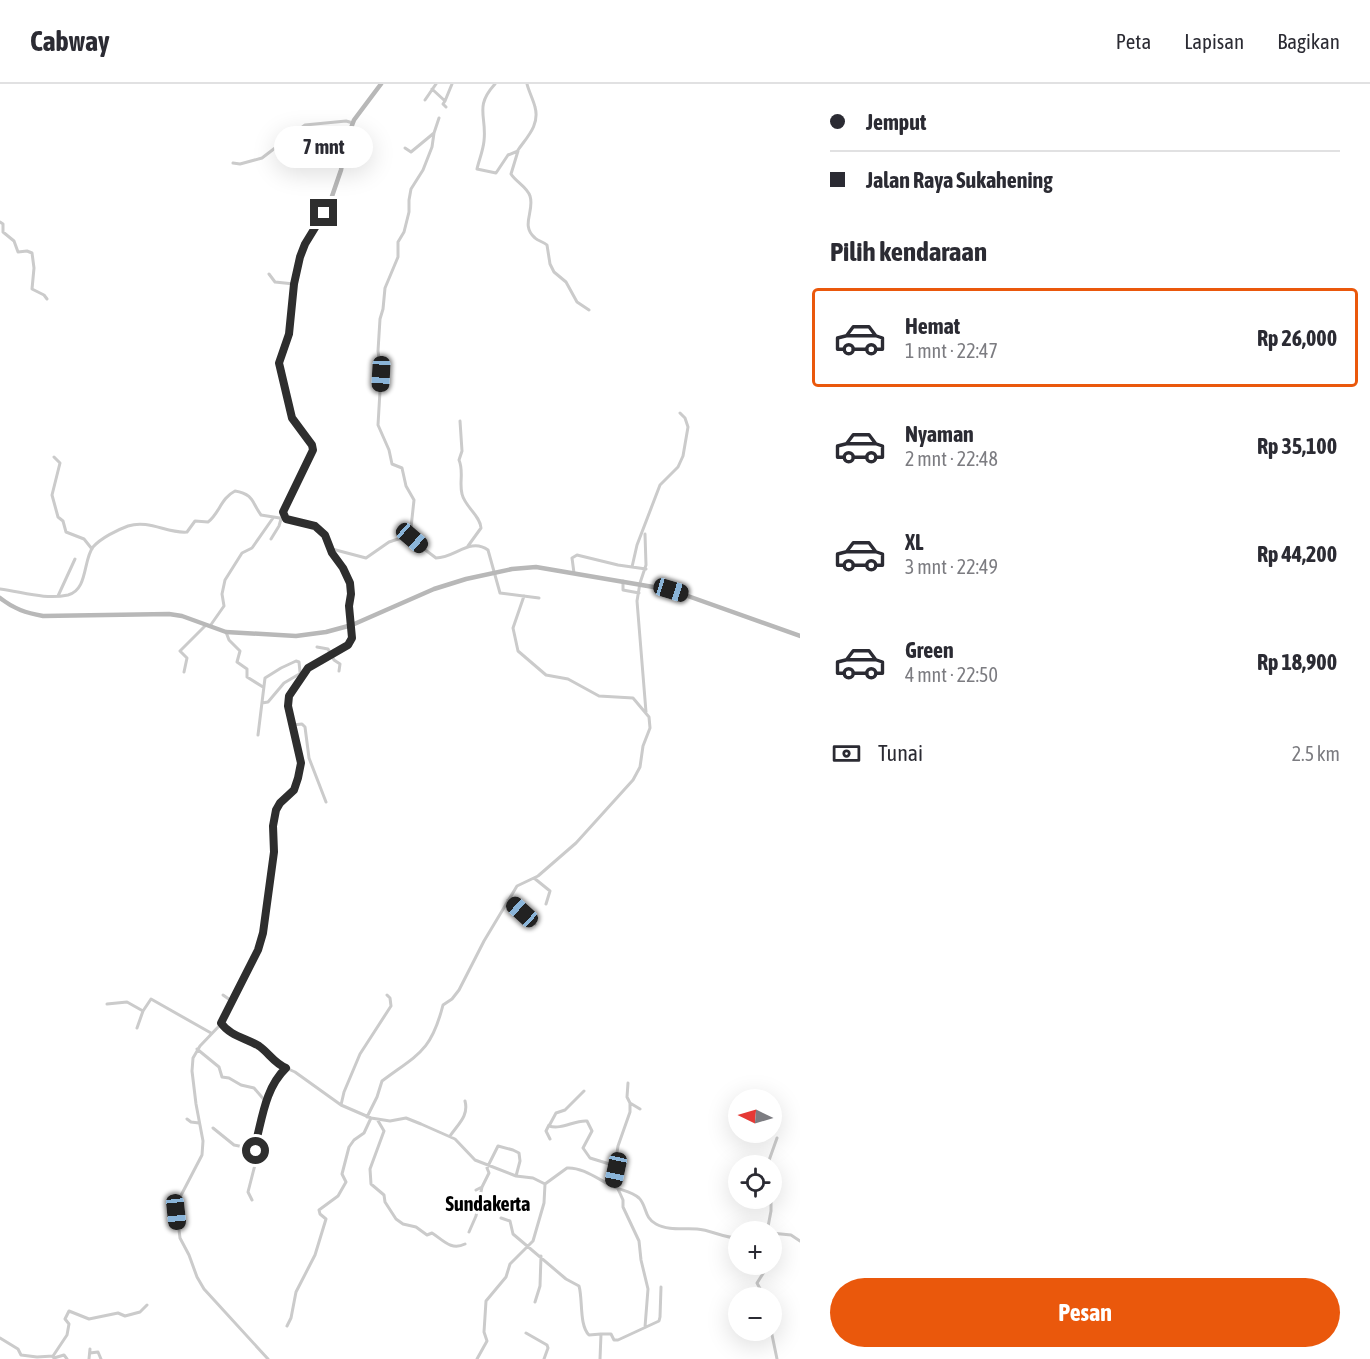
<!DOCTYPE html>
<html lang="id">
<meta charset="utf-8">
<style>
body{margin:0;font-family:"Asap Condensed",sans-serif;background:#f7f7f7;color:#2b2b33;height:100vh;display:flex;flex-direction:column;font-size:22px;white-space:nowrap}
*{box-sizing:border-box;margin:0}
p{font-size:20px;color:#7c7c81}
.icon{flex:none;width:33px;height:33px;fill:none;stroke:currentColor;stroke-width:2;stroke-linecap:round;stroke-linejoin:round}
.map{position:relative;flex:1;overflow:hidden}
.side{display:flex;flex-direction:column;background:#fff;width:570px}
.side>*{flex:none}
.top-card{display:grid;align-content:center;height:132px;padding:0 30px;background:#fff}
.needle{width:39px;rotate:275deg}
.tools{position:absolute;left:728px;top:1005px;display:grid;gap:12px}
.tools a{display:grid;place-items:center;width:54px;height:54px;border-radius:50%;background:#fff;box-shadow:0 6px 24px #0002;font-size:30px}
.end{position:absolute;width:27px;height:27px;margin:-14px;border:8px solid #2e2e2e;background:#fff;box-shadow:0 0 0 3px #fff}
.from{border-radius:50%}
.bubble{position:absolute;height:42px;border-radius:21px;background:#fff;box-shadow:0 6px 24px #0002;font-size:20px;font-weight:700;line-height:42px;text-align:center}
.car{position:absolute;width:18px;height:36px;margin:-18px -9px;border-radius:8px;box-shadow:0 0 4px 2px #0007;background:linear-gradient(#222 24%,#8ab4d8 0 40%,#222 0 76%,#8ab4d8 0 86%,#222 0)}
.top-card b{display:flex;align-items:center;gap:21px;height:57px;font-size:22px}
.top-card b+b{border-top:2px solid #e1e1e2}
.top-card i{width:15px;height:15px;background:#2b2b33}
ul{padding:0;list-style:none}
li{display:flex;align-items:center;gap:18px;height:99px;margin:0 12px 9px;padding:0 18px;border:3px solid transparent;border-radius:6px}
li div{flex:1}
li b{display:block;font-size:22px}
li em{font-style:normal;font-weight:700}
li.selected{border-color:#ea580c}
li>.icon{width:54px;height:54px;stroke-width:1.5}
h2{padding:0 30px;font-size:27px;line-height:72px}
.pay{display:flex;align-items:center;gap:15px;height:66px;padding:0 30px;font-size:22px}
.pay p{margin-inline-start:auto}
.action{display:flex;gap:12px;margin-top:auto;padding:12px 30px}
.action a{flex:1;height:69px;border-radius:36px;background:#ea580c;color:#fff;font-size:24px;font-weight:700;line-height:69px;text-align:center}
header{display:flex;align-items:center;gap:36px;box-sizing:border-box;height:84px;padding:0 30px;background:#fff;border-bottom:2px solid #e1e1e2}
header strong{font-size:28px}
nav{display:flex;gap:33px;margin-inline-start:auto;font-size:21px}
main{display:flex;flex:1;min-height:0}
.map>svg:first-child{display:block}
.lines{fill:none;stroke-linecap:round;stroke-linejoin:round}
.street{stroke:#cbcbcb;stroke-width:3}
.secondary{stroke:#b8b8b8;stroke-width:4.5}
.route{stroke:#2e2e2e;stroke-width:8}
.labels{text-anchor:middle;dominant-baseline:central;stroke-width:6;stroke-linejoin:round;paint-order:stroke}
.quarter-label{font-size:20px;font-weight:bold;fill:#000;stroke:#fff}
</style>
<header>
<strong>Cabway</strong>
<nav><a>Peta</a><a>Lapisan</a><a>Bagikan</a></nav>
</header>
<main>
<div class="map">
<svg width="800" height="1275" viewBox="0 0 800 1275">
<rect width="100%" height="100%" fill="#fff"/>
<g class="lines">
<path class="street" d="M495,0C474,23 487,32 484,57C483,67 479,76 477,85L496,89L508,71L518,67L511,90C516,98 527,103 530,112C535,127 520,141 535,154C538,157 544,158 547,161L550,180L554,188L566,198L577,218L589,226
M432,5L445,17L443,20L446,23
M425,16L436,0
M445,17L452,0
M405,64L411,68L434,49
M518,66C527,53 540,41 535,23C533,15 529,8 527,0
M233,79L240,80L262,74L305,41L346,37L353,39
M0,138L3,140V148L14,157L18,168L27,167L32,169L34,184L32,205L44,211L47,215
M269,190L275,198L294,200
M460,337L462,367L459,376C464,387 459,399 462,410C465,423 480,431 481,444L468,462
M54,373L60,379L52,411L58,433L63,437L66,448L84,455L92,465
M645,450L646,481L640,499L637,517L646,628
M410,453L414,416L406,402L402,384L392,380L389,366L378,341L381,290L378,267L380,235L383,225L385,204L398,173V158L404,148L409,128V116L411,105L423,86L432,63L434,49L439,34
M271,455L279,442L281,435
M332,465L366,474L389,458L407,452L436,474C455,474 470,453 488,466L500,509L539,514
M632,483L637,461L660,401L678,383L683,372L688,343L685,334L680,329
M574,489L572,474L577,471L618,481L646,485
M623,497V506L639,509
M0,505C23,508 45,516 68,511C88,506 83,476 93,463C101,454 117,446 128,442C149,435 168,450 187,448L195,437L208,438C219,430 221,414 235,407C254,410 252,419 261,431L286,435
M58,512L75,475
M352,541L353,554L350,559L308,584L289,612L288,622L300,673L298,694L294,706L280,719L276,726L273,742L274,768L263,849L258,866L221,940L236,951L260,963L277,980L295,988L341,1021L371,1034L390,1037L406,1034L421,1040L455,1055L475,1076L516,1092L533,1094L545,1100L567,1084C583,1083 599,1096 614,1103C623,1107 631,1107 639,1114C647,1122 644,1134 656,1140C668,1147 684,1144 697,1145C711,1146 724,1154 738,1154
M210,542L224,522L222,510L225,496L242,469L252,464L273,434
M226,548L229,556L240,567L237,578L247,585V593L263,603
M317,563L328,565L334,576L340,580L339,587
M184,588L187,574L180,567L205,542
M262,619L268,618L284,599L301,589
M293,641L302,640L305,643L309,674L326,718
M258,651L265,594L281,584L296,577L299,578L300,588
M534,794L550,807L546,820
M508,816L535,840
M223,911L233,918
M107,920L127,918L143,927L151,915L211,949
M221,940L200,962L193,974L192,987L196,1020L203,1057L202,1071L176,1121L180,1154L189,1171L197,1193L204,1205L268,1275
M137,944L143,927
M197,965L219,983L222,993L229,994L241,1001L254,1004L266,1018L277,993L285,985
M628,999L627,1013L630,1019
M584,1007L565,1026L556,1029L549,1042C562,1046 574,1036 587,1037L592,1047L583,1064L590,1074L616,1082
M341,1021L344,1008L360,970L391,922L390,914L387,911
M367,1033L377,1013L382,997C418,970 431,968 443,921L452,915L459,906L484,857L517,802L538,792L576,759L633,696L640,683L643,662L650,644L649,633L633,614L599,612L568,595L546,591L518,567L513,544L524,512
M187,1035L191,1038L199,1039
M377,1035L384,1047L370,1085L371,1100L384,1111L385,1118L396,1135L403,1140L416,1143L427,1151L432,1149C443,1156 451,1167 465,1160
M549,1041L546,1047L550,1055
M213,1044L234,1061L254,1065L258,1069L248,1108L252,1116
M450,1052C458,1040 469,1032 465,1017
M254,1065L266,1018
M767,1082L777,1054
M612,1102L618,1062L630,1028V1019L640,1025
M618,1105L623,1116V1123L639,1157L641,1176L648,1205L645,1243
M476,1106L482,1103L489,1089L487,1084L498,1062L513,1066L519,1069L520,1077L516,1092
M501,1134L510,1137L513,1150L566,1195L579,1202C583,1216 579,1241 589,1251L601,1250L600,1275
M469,1148L476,1132L482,1103
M767,1148L771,1127V1110
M771,1149L791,1151L800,1157
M765,1214L757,1199L769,1180
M535,1218L540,1202L541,1172
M287,1242L291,1234L296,1208L315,1171L326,1135L320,1130L319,1126L338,1112L346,1098L342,1090L349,1063L354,1056L364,1049L371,1034
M771,1246L777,1275
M526,1249L547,1261L548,1264L544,1275
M602,1250H611L614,1256H618L659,1237L660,1233L661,1203
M0,1254L18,1265L21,1271L37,1273L53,1272L67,1251L69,1240L65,1235L69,1227L89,1235L118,1229L125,1232L140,1228L147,1221
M90,1269L98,1268L101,1275
M53,1273L54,1274L64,1271L67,1275
M89,1275L90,1265
M477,1275L487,1257L484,1248L486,1217L506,1193L510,1180L533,1157L544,1119L545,1100"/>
<path class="secondary" d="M0,514C14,525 26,529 43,532L169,530L182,532L226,548L296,552L326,548L352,541L434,505L466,495L512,485L536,483L671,506L800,552
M352,541L349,522L351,510L350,499L343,484L332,469L325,451L318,444L290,437L284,431L285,422L313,366L312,361L292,334L279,281L289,250L295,192L305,160L329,121L341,86L346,57L354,36L381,0"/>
</g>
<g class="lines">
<path class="route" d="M256,1067L254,1065C262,1038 264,1005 286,984C274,979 269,969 259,962C246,954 230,952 221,939L258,866L263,849L274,768L273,742L276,726L280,719L294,706L298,694L301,679L288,622L289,612L308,584L348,561L352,554L349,522L351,510L350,499L343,484L332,469L325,451L315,442L286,435L283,428L313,366L312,361L292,334L279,279L289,250L294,200L300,173L305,160L324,129"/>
</g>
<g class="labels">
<g class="quarter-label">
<text x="488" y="1119">Sundakerta</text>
</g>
</g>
</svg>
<div class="tools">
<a><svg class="needle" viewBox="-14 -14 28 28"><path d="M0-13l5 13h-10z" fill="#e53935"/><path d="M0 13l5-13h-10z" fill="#7c7c81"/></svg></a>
<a><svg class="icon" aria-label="locate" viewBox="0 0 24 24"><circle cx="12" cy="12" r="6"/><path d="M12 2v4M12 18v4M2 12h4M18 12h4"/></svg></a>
<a>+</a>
<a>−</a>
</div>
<i class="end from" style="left:256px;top:1067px"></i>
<i class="end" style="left:324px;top:129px"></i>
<div class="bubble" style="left:274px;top:42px;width:99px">7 mnt</div>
<i class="car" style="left:381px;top:290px;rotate:183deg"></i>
<i class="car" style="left:412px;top:454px;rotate:131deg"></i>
<i class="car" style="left:671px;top:506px;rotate:107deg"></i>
<i class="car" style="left:522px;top:828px;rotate:312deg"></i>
<i class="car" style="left:616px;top:1086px;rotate:192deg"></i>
<i class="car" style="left:176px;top:1128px;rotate:174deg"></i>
</div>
<section class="side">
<div class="top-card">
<b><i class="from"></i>Jemput</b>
<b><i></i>Jalan Raya Sukahening</b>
</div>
<h2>Pilih kendaraan</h2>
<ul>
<li class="selected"><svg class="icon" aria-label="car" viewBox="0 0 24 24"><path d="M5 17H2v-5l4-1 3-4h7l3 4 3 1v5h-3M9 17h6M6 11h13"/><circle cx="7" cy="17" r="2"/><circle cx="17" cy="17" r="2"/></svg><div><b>Hemat</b><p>1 mnt · 22:47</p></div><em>Rp 26,000</em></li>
<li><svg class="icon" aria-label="car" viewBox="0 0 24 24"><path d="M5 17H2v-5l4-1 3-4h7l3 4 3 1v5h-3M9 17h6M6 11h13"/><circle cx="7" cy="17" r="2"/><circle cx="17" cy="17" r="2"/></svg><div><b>Nyaman</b><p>2 mnt · 22:48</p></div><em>Rp 35,100</em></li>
<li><svg class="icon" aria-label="car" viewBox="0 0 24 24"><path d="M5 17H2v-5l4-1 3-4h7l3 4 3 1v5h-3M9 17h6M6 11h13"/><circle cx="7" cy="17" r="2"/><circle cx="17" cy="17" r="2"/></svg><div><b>XL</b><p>3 mnt · 22:49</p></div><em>Rp 44,200</em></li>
<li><svg class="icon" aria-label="car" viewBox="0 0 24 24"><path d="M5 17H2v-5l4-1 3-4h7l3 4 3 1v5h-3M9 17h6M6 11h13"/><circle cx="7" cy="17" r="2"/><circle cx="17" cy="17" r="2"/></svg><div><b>Green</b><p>4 mnt · 22:50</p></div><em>Rp 18,900</em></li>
</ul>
<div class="pay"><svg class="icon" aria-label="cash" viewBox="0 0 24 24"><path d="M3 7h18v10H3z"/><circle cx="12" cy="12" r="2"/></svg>Tunai<p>2.5 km</p></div>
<div class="action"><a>Pesan</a></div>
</section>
</main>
